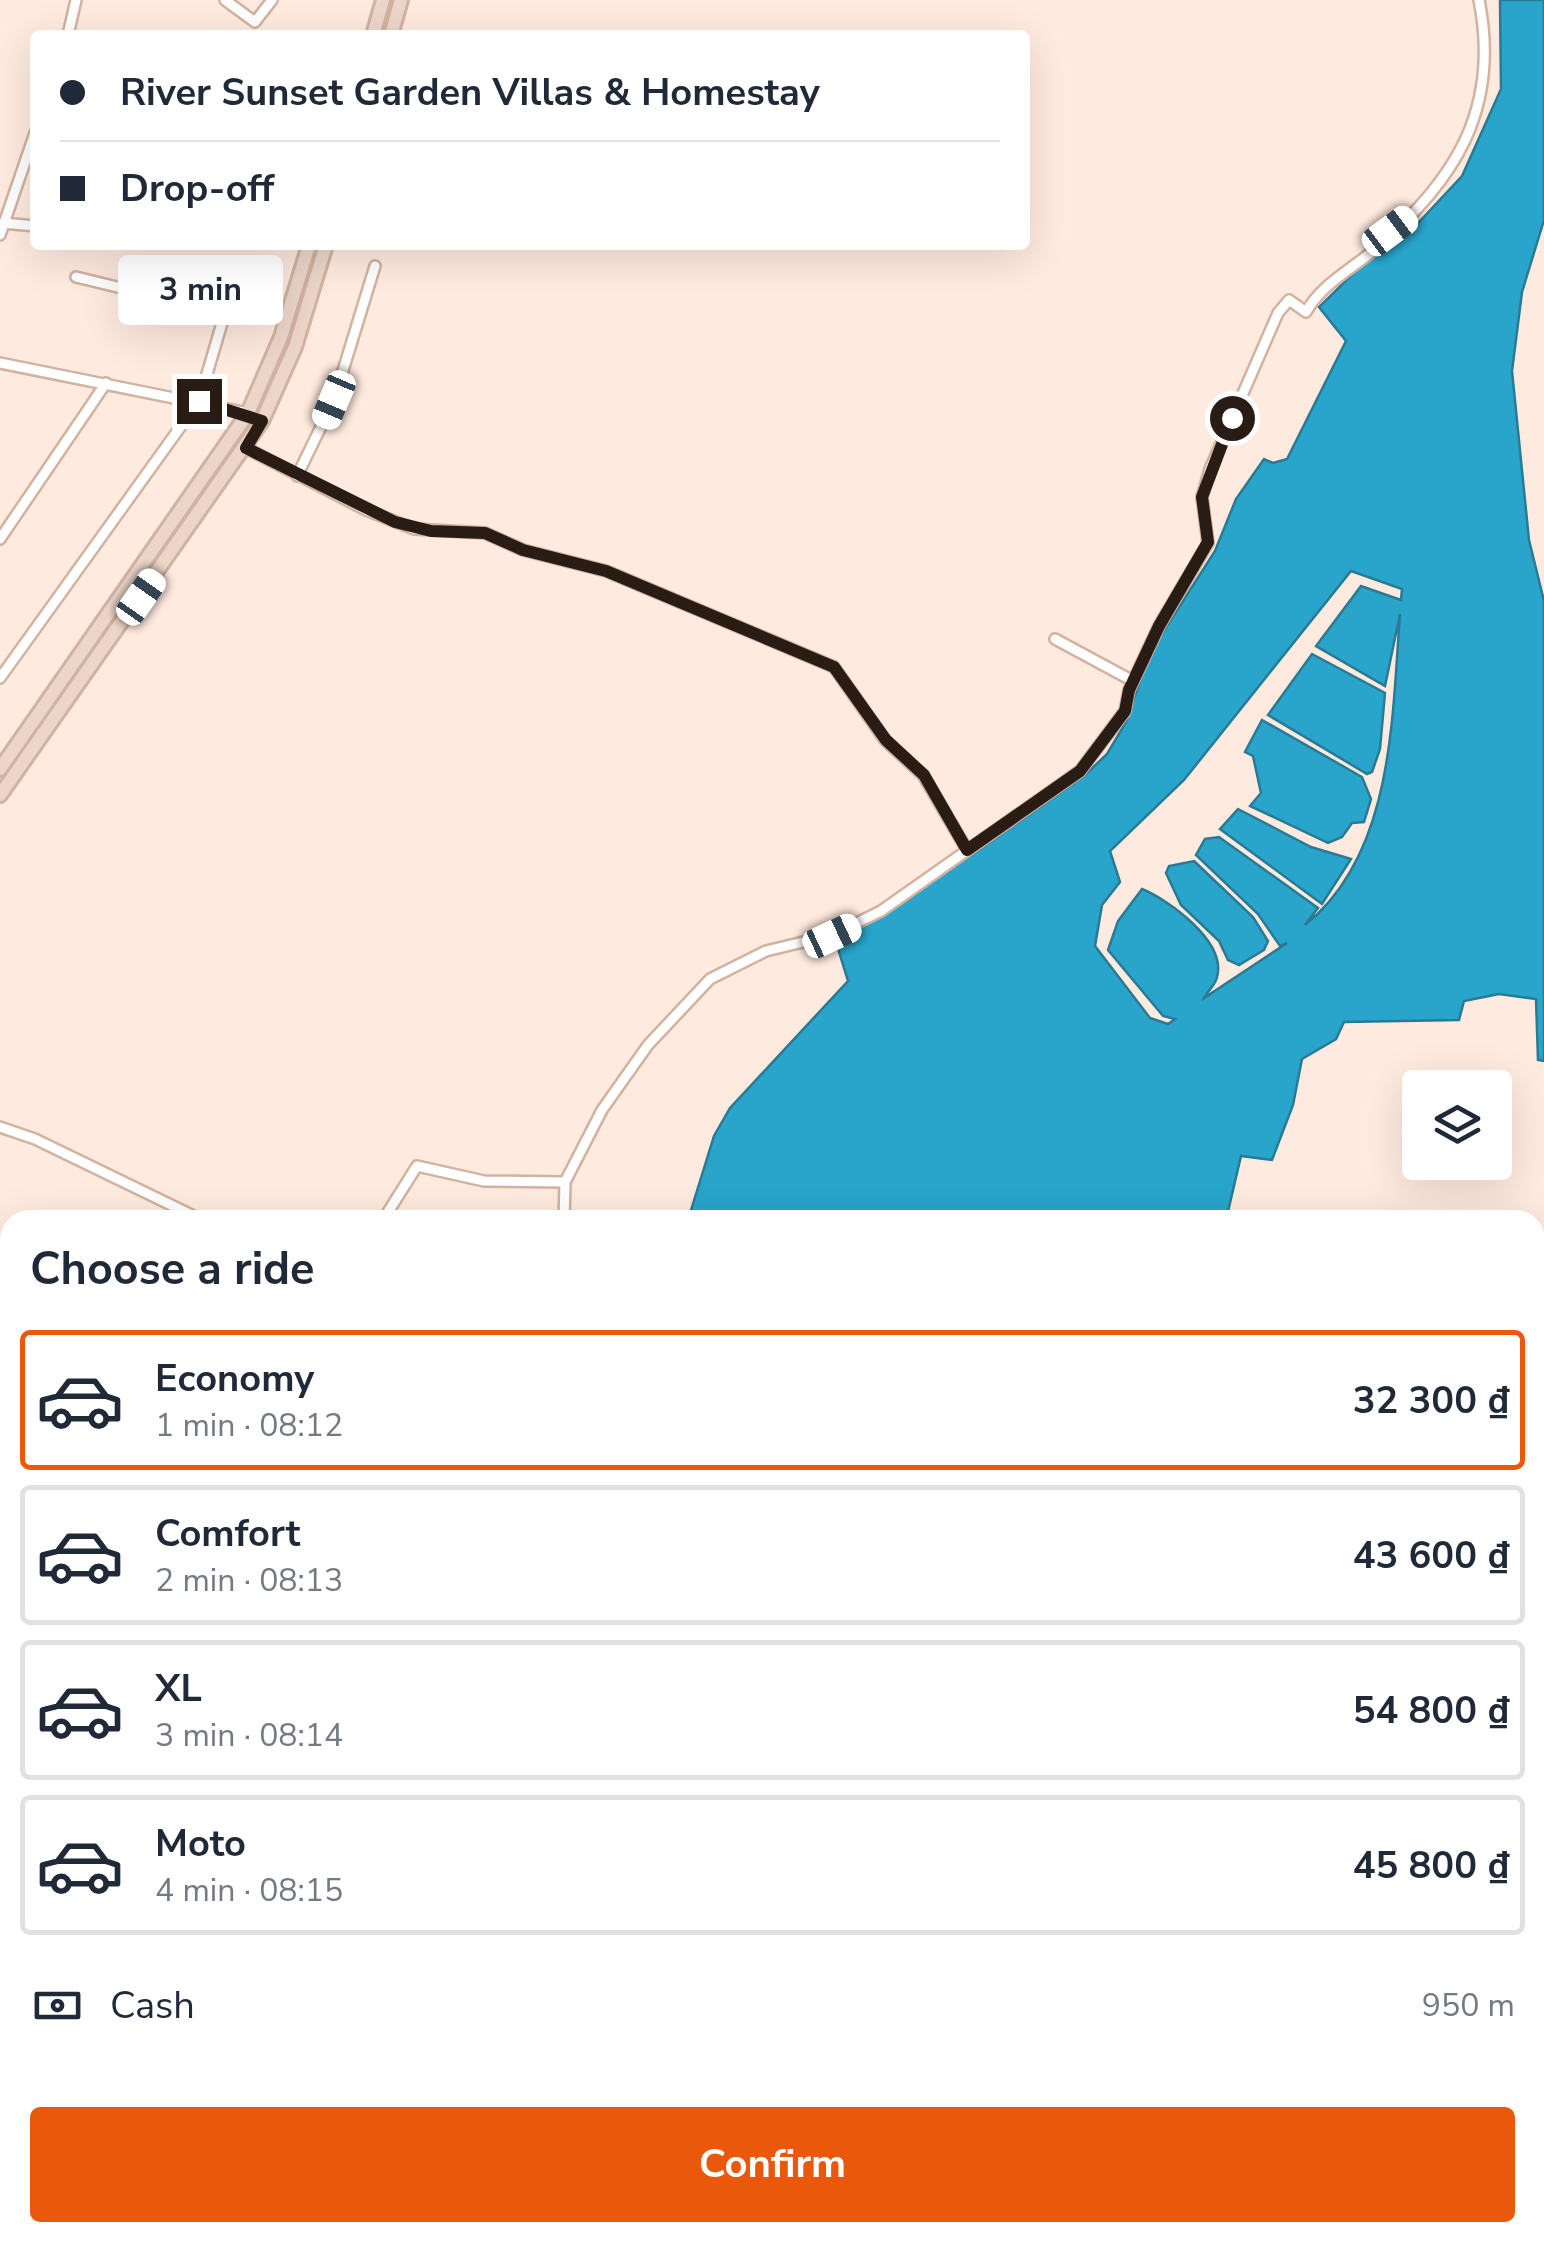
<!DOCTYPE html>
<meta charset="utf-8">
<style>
body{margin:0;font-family:"Nunito Sans",sans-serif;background:#f6f6f7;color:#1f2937;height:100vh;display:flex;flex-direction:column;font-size:38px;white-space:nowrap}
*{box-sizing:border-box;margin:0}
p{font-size:32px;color:#747a83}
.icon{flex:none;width:55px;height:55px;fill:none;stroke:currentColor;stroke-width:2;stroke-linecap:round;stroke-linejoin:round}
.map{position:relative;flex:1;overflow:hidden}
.details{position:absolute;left:0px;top:1210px;width:1545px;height:1032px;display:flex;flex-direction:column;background:#fff;border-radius:30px 30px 0 0;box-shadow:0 10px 40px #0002}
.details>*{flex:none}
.banner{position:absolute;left:30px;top:30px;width:1000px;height:220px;border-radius:10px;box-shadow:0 10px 40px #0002;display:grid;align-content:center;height:220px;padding:0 30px;background:#fff}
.fabs{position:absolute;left:1402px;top:1070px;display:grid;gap:20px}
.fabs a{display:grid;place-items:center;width:110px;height:110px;border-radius:10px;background:#fff;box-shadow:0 10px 40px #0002;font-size:50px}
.end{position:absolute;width:45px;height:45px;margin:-22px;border:12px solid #281c15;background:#fff;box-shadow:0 0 0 5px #fff}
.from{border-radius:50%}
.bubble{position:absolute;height:70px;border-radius:10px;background:#fff;box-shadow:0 10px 40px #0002;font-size:32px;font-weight:700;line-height:70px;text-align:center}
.car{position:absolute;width:30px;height:60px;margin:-30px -15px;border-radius:12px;box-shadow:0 0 8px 2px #0007;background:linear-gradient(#fff 24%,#345 0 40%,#fff 0 76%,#345 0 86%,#fff 0)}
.banner b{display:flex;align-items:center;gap:35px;height:95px;font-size:38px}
.banner b+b{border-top:2px solid #e0e1e3}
.banner i{width:25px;height:25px;background:#1f2937}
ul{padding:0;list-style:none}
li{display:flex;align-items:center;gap:30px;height:140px;margin:0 20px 15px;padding:0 10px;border:5px solid #e0e1e3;border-radius:10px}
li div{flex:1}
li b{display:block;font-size:38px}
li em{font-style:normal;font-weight:700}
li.on{border-color:#ea580c}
li>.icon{width:90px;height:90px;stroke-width:1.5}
h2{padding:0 30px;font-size:45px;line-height:120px}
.pay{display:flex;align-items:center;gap:25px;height:110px;padding:0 30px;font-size:38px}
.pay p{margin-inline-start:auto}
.action{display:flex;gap:20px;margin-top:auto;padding:20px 30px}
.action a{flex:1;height:115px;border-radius:10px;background:#ea580c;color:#fff;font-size:40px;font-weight:700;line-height:115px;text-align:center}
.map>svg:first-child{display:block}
.green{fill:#95d6a9}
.water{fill:#29a4cb;stroke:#297b94;stroke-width:2.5;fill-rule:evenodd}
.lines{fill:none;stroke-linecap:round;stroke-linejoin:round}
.street-casing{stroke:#d2b2a0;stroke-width:14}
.secondary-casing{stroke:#d2b2a0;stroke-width:18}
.street{stroke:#fff;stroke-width:9}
.secondary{stroke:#ecd6ca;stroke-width:12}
.route{stroke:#281c15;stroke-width:12}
</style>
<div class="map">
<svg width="1544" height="2241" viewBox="0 0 1544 2241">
<rect width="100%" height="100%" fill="#ffeadf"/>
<path class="green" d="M0,2018H10L8,2123L0,2122Z"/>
<path class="water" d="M1500,0H1544V220L1522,292L1512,371L1529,540L1544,601V1061L1538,1060L1536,999L1499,994L1464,1001L1459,1020L1344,1022L1336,1039L1302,1059L1293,1105L1272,1160L1241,1156L1226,1220H688L714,1136L730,1108L848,981L836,942L976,852L1085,775L1107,754L1126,722L1149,654L1215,551L1236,499L1264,459L1273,463L1287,459L1346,341L1319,307L1371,256L1405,237L1462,176L1501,89ZM1351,571L1402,589L1401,600L1361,586L1316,646L1385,686L1400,614C1392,717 1394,854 1305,925L1318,908L1219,837L1205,839L1196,855L1258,914L1280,946L1287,943L1204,998C1207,992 1216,984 1217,977C1227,942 1169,900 1142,889L1118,921L1108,950L1163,1016L1175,1019L1168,1024L1150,1018L1095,946L1102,905L1120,882L1110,851L1184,780Z
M1312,654L1385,693L1380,749L1372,772L1367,774L1268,715Z
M1262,720L1362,777L1371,799L1364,822L1352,823L1342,837L1328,843L1250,806L1261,793L1253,756L1245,752Z
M1238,809L1311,847L1351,859L1322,904L1220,829Z
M1194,861L1253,917L1268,941L1264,950L1239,965L1228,960L1219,941L1181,905L1166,873L1169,866Z
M1535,2126L1544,2162V2241L996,2238L995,2233L1535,2232Z"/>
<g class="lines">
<g class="street-casing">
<path id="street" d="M225,0L255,22L272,0
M68,35L76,0
M3,223L35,226
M0,235L35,133
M0,363L248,413
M246,448L366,510L414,529L485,533L523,550L606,571L834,667L885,740L923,775L967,850
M297,476L334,400L375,266
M0,539L106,383
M1055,639L1133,681
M0,678L199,401L222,323L220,312L76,277
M0,1127L35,1139L202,1220
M383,1220L417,1166L484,1181L565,1182
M564,1220L565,1182L602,1110L648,1045L710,979L766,951L832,935L881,911L1080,771L1125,711L1129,690L1159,626L1208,543L1202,497L1210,469L1278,313L1289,300L1306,312C1322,284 1349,271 1374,250C1454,182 1501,110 1479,0
M0,1796L10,1805
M0,1933L10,1942
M0,2008L10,2009
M0,2130H10
M0,2188L10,2178
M556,2232L560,2241
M679,2232L724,2241
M772,2232L816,2241
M90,2241L96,2232
M212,2241L214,2232
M517,2241L519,2232
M849,2241L853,2232"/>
</g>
<g class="secondary-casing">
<path id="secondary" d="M373,35L383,0
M391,35L401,0
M0,769L248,413L281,337L309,245
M0,795L262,421L295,347L326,245"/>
</g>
<use href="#street" class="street"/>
<use href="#secondary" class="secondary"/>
</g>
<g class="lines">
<path class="route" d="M199,401L262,421L246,448L395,522L431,531L485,533L523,550L606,571L834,667L886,740L924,775L967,850L1080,771L1125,711L1129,690L1159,626L1208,542L1202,497L1232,418"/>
</g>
</svg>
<div class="fabs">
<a><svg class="icon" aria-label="layers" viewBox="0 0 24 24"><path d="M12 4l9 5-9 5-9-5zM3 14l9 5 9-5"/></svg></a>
</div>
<i class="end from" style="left:1232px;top:418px"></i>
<i class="end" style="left:199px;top:401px"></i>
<div class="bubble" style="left:118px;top:255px;width:165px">3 min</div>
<i class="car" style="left:1390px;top:231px;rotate:53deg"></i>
<i class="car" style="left:334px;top:400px;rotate:203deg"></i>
<i class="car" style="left:141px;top:597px;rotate:35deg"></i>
<i class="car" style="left:832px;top:936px;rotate:65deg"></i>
<div class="banner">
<b><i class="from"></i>River Sunset Garden Villas &amp; Homestay</b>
<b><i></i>Drop-off</b>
</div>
<section class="details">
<h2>Choose a ride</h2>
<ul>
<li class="on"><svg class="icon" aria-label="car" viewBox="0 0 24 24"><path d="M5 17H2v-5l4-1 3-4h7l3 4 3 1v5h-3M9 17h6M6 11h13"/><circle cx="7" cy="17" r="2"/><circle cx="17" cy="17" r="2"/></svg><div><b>Economy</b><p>1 min · 08:12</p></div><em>32 300 ₫</em></li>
<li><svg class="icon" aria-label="car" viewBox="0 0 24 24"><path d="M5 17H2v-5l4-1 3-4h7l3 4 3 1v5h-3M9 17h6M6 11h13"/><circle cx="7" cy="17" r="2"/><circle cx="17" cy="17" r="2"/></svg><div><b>Comfort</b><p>2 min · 08:13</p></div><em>43 600 ₫</em></li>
<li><svg class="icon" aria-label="car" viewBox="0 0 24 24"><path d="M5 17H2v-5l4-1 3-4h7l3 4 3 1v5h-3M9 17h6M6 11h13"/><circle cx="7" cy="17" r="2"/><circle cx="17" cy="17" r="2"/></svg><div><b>XL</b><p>3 min · 08:14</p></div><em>54 800 ₫</em></li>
<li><svg class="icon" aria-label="car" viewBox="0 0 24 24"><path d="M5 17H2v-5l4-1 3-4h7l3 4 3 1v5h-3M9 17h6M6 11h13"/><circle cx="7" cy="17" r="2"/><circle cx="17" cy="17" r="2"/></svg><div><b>Moto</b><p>4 min · 08:15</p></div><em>45 800 ₫</em></li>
</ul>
<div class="pay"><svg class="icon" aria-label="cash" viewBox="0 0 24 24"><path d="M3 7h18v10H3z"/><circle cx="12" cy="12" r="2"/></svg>Cash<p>950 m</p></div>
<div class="action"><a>Confirm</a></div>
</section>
</div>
